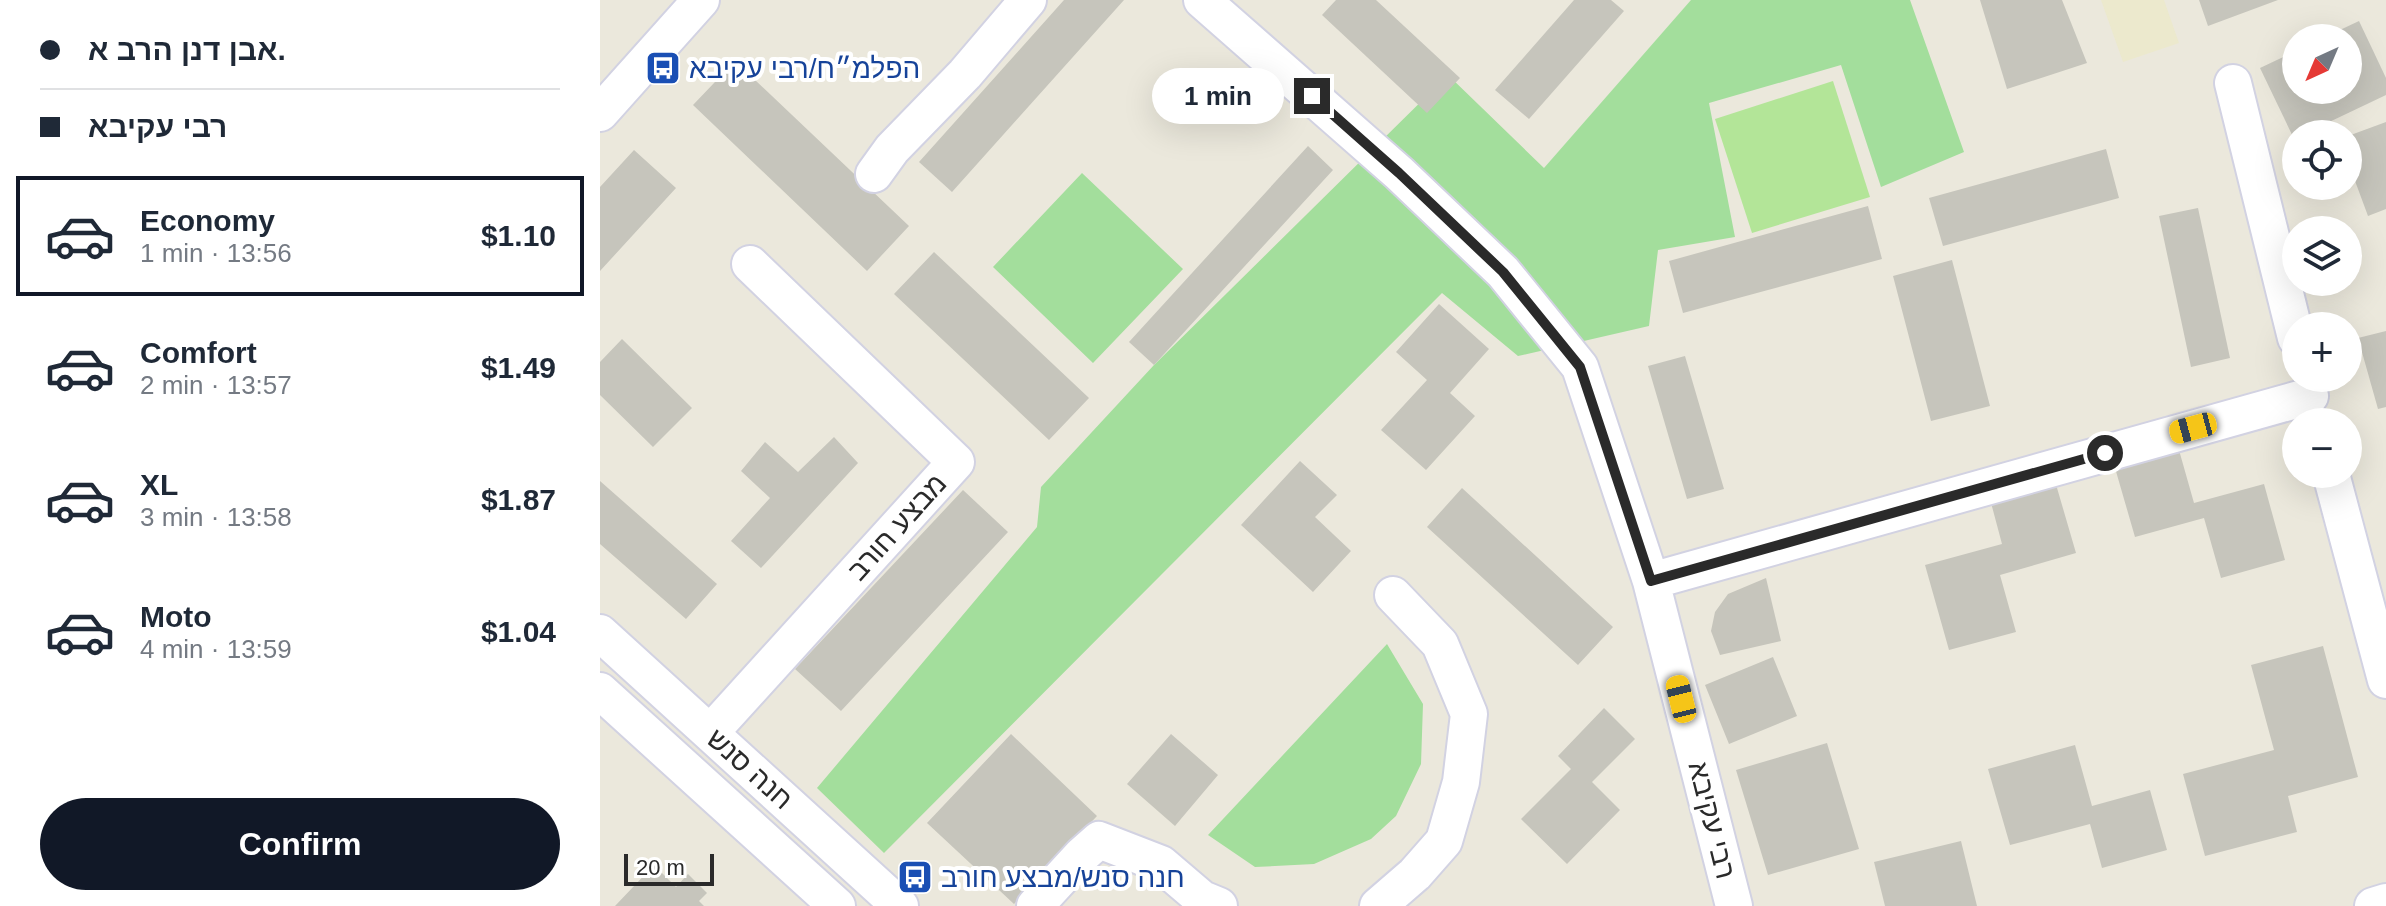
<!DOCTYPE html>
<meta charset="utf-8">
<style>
body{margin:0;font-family:Arial,Heebo,sans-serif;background:#f2f2f3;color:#1f2937;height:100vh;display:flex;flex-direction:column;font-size:30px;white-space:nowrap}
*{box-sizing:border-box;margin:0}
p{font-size:26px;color:#747a83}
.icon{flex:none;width:44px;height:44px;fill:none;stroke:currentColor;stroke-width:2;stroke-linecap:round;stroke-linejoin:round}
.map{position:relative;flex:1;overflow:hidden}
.side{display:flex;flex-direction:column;background:#fff;width:600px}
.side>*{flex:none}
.top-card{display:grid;align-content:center;height:176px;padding:0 40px;background:#fff}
.needle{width:52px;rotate:224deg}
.tools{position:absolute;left:1682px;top:24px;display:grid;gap:16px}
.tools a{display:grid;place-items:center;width:80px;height:80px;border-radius:50%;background:#fff;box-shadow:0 8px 32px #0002;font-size:40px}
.scale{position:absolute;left:24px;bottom:20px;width:90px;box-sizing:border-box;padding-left:8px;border:4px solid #2a2a2a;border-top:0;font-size:22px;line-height:28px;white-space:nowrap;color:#2a2a2a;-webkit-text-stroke:6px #fff;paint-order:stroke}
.end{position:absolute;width:36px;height:36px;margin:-18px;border:10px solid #2a2a2a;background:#fff;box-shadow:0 0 0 4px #fff}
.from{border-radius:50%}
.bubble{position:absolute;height:56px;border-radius:28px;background:#fff;box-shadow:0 8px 32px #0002;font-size:26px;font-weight:800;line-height:56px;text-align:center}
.car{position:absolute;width:24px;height:48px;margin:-24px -12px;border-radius:10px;box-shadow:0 0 6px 2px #0007;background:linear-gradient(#f5c518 24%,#345 0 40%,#f5c518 0 76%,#345 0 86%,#f5c518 0)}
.top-card b{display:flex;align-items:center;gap:28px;height:76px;font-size:30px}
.top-card b+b{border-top:2px solid #e0e1e3}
.top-card i{width:20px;height:20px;background:#1f2937}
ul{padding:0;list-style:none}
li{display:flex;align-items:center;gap:24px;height:120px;margin:0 16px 12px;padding:0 24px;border:4px solid transparent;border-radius:0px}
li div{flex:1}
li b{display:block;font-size:30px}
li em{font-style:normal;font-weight:800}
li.current{border-color:#111827}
li>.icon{width:72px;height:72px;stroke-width:1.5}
.primary-button{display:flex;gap:16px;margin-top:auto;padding:16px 40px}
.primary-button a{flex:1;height:92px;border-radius:48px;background:#111827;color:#fff;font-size:32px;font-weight:800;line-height:92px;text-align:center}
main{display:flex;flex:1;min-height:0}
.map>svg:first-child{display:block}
.education{fill:#ece9cd}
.green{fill:#a3de9c}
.pitch{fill:#b3e598}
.building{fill:#c6c5bc}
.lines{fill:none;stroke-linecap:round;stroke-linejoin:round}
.minor-casing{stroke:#d2d2e2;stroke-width:40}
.minor{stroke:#fff;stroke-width:36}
.route{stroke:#2a2a2a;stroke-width:10}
.labels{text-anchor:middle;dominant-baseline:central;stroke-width:8;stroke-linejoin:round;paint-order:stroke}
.transit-label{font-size:28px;fill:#164399;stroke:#fff;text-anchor:start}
.street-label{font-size:28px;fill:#2a2a2a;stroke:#fff}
</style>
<main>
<section class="side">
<div class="top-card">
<b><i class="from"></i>אבן דנן הרב א.</b>
<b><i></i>רבי עקיבא</b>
</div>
<ul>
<li class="current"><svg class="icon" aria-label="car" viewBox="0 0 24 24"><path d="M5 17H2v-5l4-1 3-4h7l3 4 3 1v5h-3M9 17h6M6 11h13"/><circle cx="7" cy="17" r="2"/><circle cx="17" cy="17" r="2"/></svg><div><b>Economy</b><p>1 min · 13:56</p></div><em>$1.10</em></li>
<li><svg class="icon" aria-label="car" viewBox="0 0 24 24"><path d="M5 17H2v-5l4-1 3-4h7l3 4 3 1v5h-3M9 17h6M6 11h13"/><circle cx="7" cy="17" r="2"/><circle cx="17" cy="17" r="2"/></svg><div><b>Comfort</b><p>2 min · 13:57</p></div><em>$1.49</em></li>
<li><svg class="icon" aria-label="car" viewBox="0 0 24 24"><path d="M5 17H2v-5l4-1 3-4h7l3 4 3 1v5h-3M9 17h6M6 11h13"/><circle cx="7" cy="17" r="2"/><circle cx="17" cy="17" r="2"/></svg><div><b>XL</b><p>3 min · 13:58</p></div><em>$1.87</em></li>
<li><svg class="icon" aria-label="car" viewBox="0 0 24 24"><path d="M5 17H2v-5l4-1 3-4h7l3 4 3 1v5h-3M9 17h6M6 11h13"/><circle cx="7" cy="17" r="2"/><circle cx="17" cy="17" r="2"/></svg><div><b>Moto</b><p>4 min · 13:59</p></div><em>$1.04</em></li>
</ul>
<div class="primary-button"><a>Confirm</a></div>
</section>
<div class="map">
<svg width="1786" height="906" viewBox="0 0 1786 906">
<rect width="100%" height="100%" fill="#ebe8dc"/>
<path class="education" d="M1501,0H1564L1579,43L1523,62Z"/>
<path class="green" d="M1091,0H1310L1364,152L1281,187L1241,65L1109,103L1135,237L1058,250L1049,326L918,356L842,293L284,853L217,788L437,527L441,487L554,365L848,75L944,168Z
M482,173L583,269L493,363L393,267Z
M787,644L823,704L821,764L796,816L771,839L714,864L655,867L608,835Z"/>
<path class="pitch" d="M1233,81L1270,197L1152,233L1115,119Z"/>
<path class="building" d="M464,0H524L352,192L319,162Z
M736,0H776L860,78L827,113L722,15Z
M974,0H1011L1024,11L929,119L895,90Z
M1380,0H1462L1487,63L1407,89Z
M1599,0H1678L1608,26Z
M1759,21L1786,78V95L1704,134H1696V143L1660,68L1696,51V90H1748V38H1723Z
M135,61L309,226L267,271L93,105Z
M1786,122V209L1768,216L1748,162V136Z
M708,146L733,170L554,365L529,342Z
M1506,149L1519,198L1343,246L1329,198Z
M34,150L76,188L0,271V187Z
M1268,206L1282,259L1083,313L1069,261Z
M1598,208L1630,358L1591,367L1559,216Z
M334,252L489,398L449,440L294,294Z
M1352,260L1390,406L1331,421L1293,276Z
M839,304L889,349L850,393L875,416L826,470L781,430L827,380L796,352Z
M1786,331V407L1778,409L1758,338Z
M22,339L92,408L53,447L0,395V362Z
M1085,356L1124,489L1087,499L1048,366Z
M234,437L258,463L161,568L131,541L170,498L141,471L165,442L198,472Z
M1577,443L1594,503L1664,484L1685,560L1621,578L1604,518L1535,537L1513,461Z
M700,461L737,495L715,517L751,551L713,592L641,525Z
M0,481L117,584L86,619L0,544Z
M1455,481L1476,553L1400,575L1416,632L1349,650L1325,565L1402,544L1390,499Z
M862,488L1013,627L978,665L827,527Z
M363,490L408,532L241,711L195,669Z
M1166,578L1181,641L1120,655L1111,631L1115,612L1128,594Z
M1723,646L1758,777L1688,796L1697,832L1605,856L1583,774L1674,750L1651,665Z
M1173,657L1197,716L1129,744L1105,685Z
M1004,708L1035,739L992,782L1020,810L967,864L921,819L971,769L958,756Z
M411,734L497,816L414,904L327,823Z
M571,734L618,775L575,826L527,784Z
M1227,743L1259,849L1168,875L1136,770Z
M1475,745L1492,806L1550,790L1567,850L1502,868L1490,824L1410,845L1388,769Z
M1361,841L1377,906H1285L1274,862Z
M54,865L76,887L88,874L107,893L99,901L104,906H15Z"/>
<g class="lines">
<g class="minor-casing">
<path id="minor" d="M602,0L799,173L903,272L980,367L1051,581L1134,906
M1633,83L1696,338
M0,113L101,0
M274,174L292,149L365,74L428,0
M1731,474L1786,680
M1051,581L1710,396
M0,633L300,906
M0,691L237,906
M110,733L356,462L150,264
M435,906L482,855L499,840L561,864L602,899L619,906
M778,906L815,874L844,841L861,782L869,714L840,644L793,595
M1773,906L1786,902"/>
</g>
<use href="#minor" class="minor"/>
</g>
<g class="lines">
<path class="route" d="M712,96L799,173L903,272L980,367L1051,581L1505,453"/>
</g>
<defs>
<g id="bus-square" transform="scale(1.8)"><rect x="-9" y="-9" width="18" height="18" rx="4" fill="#1a4fb4" stroke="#fff"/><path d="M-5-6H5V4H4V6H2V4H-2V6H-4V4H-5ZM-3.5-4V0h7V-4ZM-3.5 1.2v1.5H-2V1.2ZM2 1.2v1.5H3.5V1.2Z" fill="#fff"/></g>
</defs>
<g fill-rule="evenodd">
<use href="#bus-square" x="63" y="68"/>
<use href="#bus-square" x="315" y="877"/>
</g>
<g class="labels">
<g class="transit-label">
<text x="89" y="68">הפלמ״ח/רבי עקיבא</text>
<text x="341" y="877">חנה סנש/מבצע חורב</text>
</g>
<g class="street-label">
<text transform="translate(297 527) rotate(-48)">מבצע חורב</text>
<text transform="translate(150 769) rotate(42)">חנה סנש</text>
<text transform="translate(1112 820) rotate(76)">רבי עקיבא</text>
</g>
</g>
</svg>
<div class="tools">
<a><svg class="needle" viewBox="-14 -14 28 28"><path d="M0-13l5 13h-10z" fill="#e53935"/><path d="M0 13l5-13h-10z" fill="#747a83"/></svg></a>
<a><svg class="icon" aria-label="locate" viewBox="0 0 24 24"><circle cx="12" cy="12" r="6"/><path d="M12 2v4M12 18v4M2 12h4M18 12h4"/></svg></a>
<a><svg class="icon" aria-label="layers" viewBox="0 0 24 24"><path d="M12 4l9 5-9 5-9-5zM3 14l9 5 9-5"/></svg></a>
<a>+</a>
<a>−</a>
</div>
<div class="scale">20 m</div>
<i class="end from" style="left:1505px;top:453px"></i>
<i class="end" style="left:712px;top:96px"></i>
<div class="bubble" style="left:552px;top:68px;width:132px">1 min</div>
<i class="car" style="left:1593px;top:428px;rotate:255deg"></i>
<i class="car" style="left:1081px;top:699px;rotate:346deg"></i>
</div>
</main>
